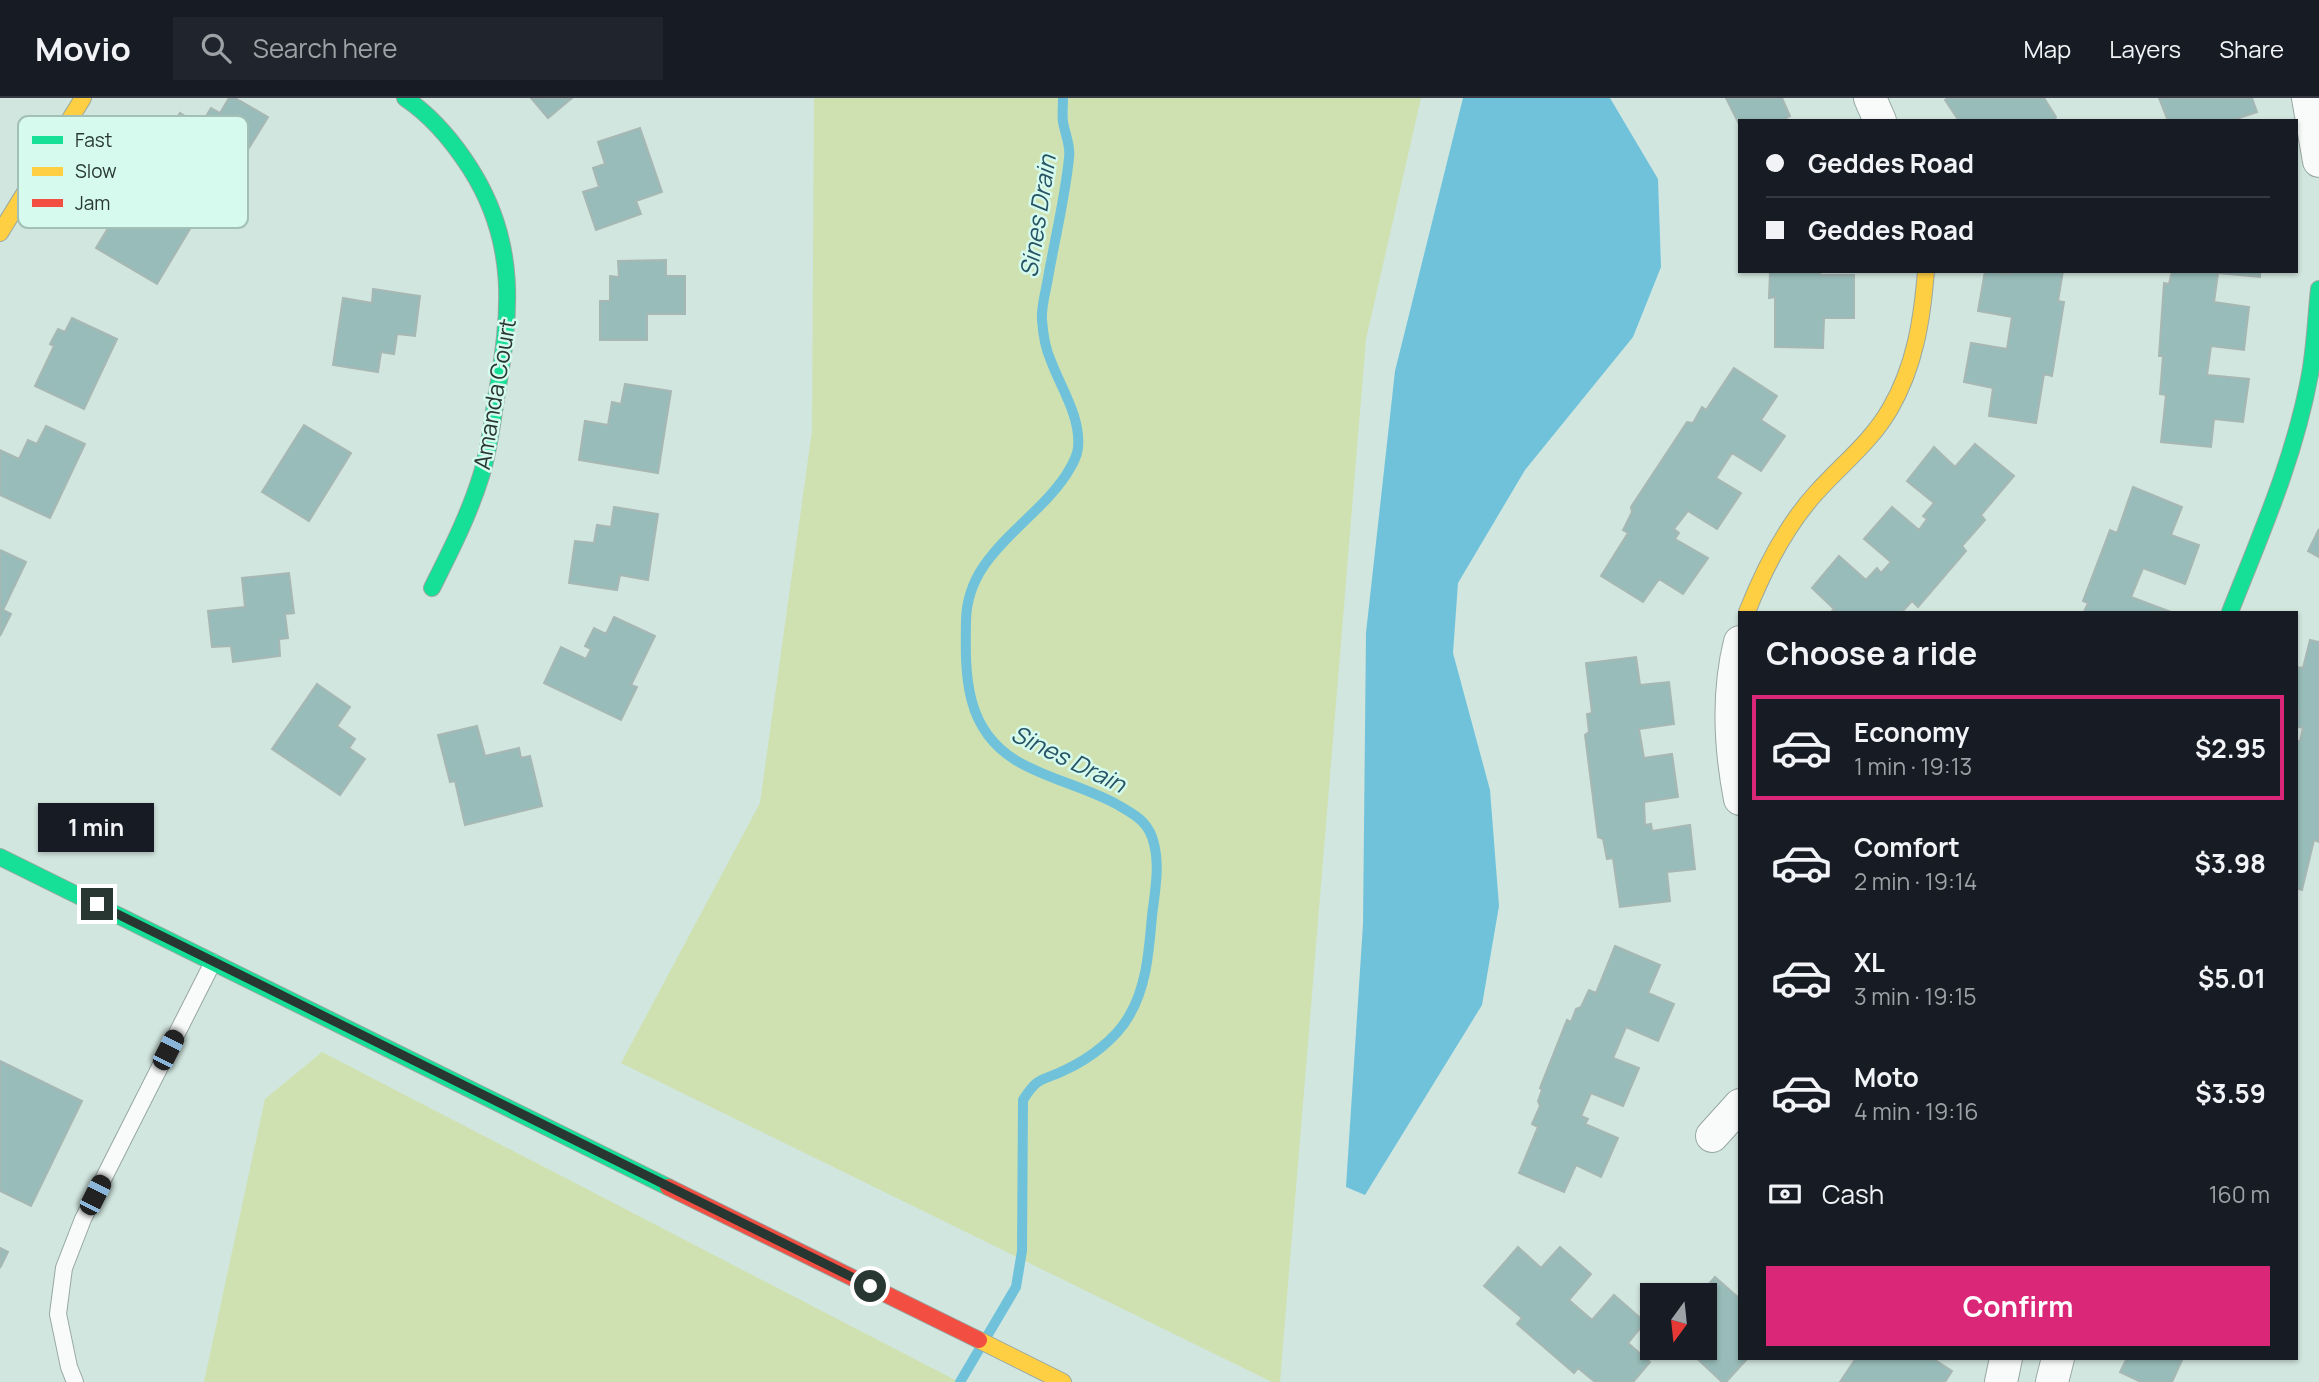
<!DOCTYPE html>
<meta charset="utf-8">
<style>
body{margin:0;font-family:Manrope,sans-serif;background:#20242c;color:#f1f3f6;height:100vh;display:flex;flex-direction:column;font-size:26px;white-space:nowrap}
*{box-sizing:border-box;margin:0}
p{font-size:23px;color:#9ea1a6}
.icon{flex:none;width:38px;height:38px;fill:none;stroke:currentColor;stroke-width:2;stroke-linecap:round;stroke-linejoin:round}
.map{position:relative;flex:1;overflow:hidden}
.sheet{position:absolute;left:1738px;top:513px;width:560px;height:749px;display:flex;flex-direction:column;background:#171b24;border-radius:0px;box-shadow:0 2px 5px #0004}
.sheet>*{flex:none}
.guide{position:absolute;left:1738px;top:21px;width:560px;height:154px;border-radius:0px;box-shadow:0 2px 5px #0004;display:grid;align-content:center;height:154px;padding:0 28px;background:#171b24}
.needle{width:46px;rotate:195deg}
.controls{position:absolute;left:1640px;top:1185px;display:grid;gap:14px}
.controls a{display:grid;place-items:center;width:77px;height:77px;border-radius:0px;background:#171b24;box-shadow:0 2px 5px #0004;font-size:35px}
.end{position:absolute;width:32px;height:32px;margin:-16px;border:9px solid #293732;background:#fff;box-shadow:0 0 0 4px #fff}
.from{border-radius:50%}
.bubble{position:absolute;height:49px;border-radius:0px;background:#171b24;box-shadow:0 2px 5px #0004;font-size:23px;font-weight:700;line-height:49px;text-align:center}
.car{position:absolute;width:21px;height:42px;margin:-21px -10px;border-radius:9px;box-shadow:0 0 5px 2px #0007;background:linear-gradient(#222 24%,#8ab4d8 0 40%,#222 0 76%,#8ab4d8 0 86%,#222 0)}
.guide b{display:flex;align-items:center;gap:24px;height:66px;font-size:26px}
.guide b+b{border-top:2px solid #363941}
.guide i{width:18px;height:18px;background:#f1f3f6}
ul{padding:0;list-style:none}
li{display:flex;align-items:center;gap:21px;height:105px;margin:0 14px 10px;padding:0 14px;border:4px solid transparent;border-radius:0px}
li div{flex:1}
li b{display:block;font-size:26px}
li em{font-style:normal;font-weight:700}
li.on{border-color:#db2777}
li>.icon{width:63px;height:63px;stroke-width:1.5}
h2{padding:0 28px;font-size:32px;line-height:84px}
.pay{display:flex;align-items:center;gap:18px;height:77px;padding:0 28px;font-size:26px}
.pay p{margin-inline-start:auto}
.cta{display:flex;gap:14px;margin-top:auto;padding:14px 28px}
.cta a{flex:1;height:80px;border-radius:0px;background:#db2777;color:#fff;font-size:28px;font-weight:700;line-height:80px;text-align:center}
header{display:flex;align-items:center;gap:42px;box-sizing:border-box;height:98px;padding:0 35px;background:#171b24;border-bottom:2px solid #363941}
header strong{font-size:33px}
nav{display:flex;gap:38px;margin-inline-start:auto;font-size:24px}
.search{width:490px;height:63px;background:#20242c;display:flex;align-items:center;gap:18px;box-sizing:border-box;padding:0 24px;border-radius:0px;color:#9ea1a6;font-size:26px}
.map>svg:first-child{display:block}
.green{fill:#cfe1b0}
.water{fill:#70c2db}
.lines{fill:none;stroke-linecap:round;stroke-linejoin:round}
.stream{stroke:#70c2db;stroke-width:10}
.building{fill:#98bcb9;stroke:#a7b7b4;stroke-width:2}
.lane-casing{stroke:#98a7a2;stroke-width:18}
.street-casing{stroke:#98a7a2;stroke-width:34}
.fast-casing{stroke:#98a7a2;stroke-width:18}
.slow-casing{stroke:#98a7a2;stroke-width:18}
.jam-casing{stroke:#98a7a2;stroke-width:18}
.lane{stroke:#f8fbfa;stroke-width:16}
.street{stroke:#f8fbfa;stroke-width:32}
.fast{stroke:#16e098;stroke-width:16}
.slow{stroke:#ffcf43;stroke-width:16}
.jam{stroke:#f24e42;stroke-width:16}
.route{stroke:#293732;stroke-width:9}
.labels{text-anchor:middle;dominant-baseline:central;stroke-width:5;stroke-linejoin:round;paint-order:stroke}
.street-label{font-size:23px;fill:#293732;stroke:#d6fbee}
.water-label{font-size:24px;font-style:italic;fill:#275465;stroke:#d6fbee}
.key{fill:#d6fbee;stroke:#a2c0b6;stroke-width:2}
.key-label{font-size:19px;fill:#293732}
</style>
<header>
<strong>Movio</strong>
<div class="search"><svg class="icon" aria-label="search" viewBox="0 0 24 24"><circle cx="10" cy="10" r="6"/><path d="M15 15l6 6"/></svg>Search here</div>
<nav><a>Map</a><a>Layers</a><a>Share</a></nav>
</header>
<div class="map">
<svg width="2319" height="1284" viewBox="0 0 2319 1284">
<rect width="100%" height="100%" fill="#d1e6de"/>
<path class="green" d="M814,0H1421L1366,241L1280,1284H1272L621,965L760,705L812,333Z
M322,954L959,1284H204L265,1001Z"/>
<path class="water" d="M1463,0H1610L1658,81L1661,169L1633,239L1525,372L1458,485L1453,555L1490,692L1499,808L1482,907L1365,1097L1346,1089L1363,826L1366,535L1395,273Z"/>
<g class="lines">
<path class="stream" d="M960,1284L1016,1189L1022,1153L1023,1002C1039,977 1041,984 1065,972C1089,961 1116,941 1129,918C1147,888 1149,851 1152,818C1155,792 1161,765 1152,739C1146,722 1132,715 1118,707C1086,689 1047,681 1017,663C965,632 965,579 966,524C966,456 1033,427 1066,377C1071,369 1077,360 1078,350C1081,319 1061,290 1051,263C1045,250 1043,236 1042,222C1041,208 1046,193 1048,180C1055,140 1065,100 1069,60C1071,48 1065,36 1063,24C1062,16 1063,8 1063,0"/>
</g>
<path class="building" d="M229,0H235L268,19L225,89L159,50L180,15L200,28L211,10L220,15Z
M531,0H572L548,20Z
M1726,0H1782L1790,18L1781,23H1740V28Z
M1948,0H2044L2056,19L2054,23H1959L1945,2Z
M2159,0H2252L2257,14L2230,23H2168Z
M640,30L662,94L636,103L641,116L596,132L583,94L599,89L593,70L605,66L598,44Z
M162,92L200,114L157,186L96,150L118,114L132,123L143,105L151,110Z
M666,162V178H685V216H647V242H600V203H610V178L619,179L618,163Z
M1770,173H1821L1820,177H1854V220H1824L1823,250L1775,249V199L1769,200Z
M1985,173L2010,176L2011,173H2063L2058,203L2064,204L2052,278L2044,276L2036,325L1989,318L1993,290L1964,284L1971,245L2007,251L2012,219L1978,213Z
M2172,173H2260V179L2218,175L2214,204L2249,209L2244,252L2211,248L2207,277L2249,281L2243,324L2214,321L2211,349L2161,344L2166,297L2160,296L2163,258H2159L2164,185L2169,186Z
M373,191L420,198L415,238L397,236L394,256L381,254L378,274L333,267L343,200L372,205Z
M72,220L117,241L84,311L35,288L54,248L50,246L58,231L65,234Z
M1734,270L1777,298L1761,322L1785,338L1761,373L1732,355L1716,380L1741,395L1717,431L1688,413L1674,431L1679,435L1675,441L1708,460L1683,496L1659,481L1643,504L1601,478L1628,435L1623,432L1632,414L1631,409L1687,324L1693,325L1702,309L1706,312Z
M625,286L671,293L658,375L579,362L585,323L608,327L612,304L621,306Z
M304,327L351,355L309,423L262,394Z
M46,328L85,346L50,420L0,397V352L19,361L28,342L37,346Z
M1975,346L2014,378L1981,417L1985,422L1962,448L1966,453L1918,509L1912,503L1902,514H1831L1834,511L1812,490L1839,458L1866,482L1877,470L1881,475L1891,464L1864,441L1892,409L1919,432L1927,421L1923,418L1934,405L1907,383L1934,349L1955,369Z
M2133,389L2182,409L2171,437L2199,447L2185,486L2143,470L2131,499L2171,514H2084L2088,505L2083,503L2110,432L2117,435Z
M614,409L658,416L648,482L620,477L617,492L569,485L575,443L594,445L597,427L611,429Z
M2319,431V459L2308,453Z
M0,452L26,464L3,512L11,516L0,538Z
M289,475L294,515L285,516L288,540L279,541L280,558L233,564L231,548L212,549L208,513L245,509L242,480Z
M614,519L655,538L631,587L637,589L621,622L544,585L561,549L586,561L591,551L585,548L594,530L606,536Z
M2310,542L2319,544V744L2314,742L2302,792L2296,790V643H2300L2303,630L2296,628L2299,613L2296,612V569L2303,570Z
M1636,559L1640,587L1669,584L1674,626L1639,631L1644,660L1672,656L1678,699L1644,704L1645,727L1651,726L1652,733L1690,727L1695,771L1667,774L1670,803L1620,809L1613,760L1607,761L1603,741L1598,739L1585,637L1589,634L1587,616L1592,615L1586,565Z
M317,586L350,609L337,628L355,641L349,650L365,661L340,697L272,651Z
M477,628L485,658L519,650L521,660L530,658L542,708L465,727L455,683L450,684L438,637Z
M1615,848L1660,867L1648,895L1674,906L1658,943L1626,929L1613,960L1639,970L1623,1008L1591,995L1581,1018L1588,1021L1585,1026L1618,1040L1601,1079L1576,1067L1564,1094L1519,1075L1538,1029L1532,1026L1540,1008L1538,1003L1542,992L1540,990L1567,922L1571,924L1576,911L1581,909L1589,892L1596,895Z
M0,963L82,1003L31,1108L0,1093Z
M1518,1149L1541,1170L1560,1149L1591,1176L1569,1202L1592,1222L1614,1197L1645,1224L1628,1245L1650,1264L1633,1284H1595L1578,1270L1574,1275L1517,1226L1522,1220L1484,1188Z
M0,1150L8,1154L0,1170Z
M1715,1179L1740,1201V1260H1748L1726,1284H1722L1687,1251L1704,1250V1232L1708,1228L1704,1225V1197H1699Z
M1856,1260H1932L1952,1273L1945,1284H1840Z
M2127,1260H2183L2172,1284H2141L2120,1274Z"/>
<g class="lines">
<g class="lane-casing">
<path id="lane" d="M75,1284L69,1269L58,1216L64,1170L83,1121L213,864"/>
</g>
<g class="street-casing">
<path id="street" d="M1870,0L1880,23
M2308,0L2319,63
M1740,544C1727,596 1730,649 1740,701
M1712,1038L1740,1007
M2001,1284L2006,1260
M2052,1284L2058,1260"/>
</g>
<g class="fast-casing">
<path id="fast" d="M405,0C432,18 452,42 470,70C518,145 511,215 496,300C492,326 489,353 481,378C469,417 450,454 432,490
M2230,514C2261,436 2295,359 2310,276C2315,248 2316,219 2319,191
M0,759L668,1089"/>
</g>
<g class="slow-casing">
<path id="slow" d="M0,135L83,0
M1747,514C1764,471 1785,429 1816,395C1841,367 1871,344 1890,311C1915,268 1922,222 1926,173
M979,1242L1063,1284"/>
</g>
<g class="jam-casing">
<path id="jam" d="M668,1089L979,1242"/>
</g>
<use href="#lane" class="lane"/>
<use href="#street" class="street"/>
<use href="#fast" class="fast"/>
<use href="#slow" class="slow"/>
<use href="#jam" class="jam"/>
</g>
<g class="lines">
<path class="route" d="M97,806L870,1188"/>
</g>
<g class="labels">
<g class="street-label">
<text transform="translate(494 296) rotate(-80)">Amanda Court</text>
</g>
<g class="water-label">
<text transform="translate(1037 118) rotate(-81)">Sines Drain</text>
<text transform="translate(1069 660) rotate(26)">Sines Drain</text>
</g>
</g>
<rect x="18" y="18" width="230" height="112" rx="10" class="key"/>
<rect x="32" y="38" width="31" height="8" fill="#16e098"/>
<rect x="32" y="69" width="31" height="9" fill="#ffcf43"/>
<rect x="32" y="101" width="31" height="8" fill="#f24e42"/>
<g class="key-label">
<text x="75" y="49">Fast</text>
<text x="75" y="80">Slow</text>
<text x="75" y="112">Jam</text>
</g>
</svg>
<div class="controls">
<a><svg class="needle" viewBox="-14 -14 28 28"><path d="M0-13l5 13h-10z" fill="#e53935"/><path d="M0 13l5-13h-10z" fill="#9ea1a6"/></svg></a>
</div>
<i class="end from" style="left:870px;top:1188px"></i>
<i class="end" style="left:97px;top:806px"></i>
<div class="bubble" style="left:38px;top:705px;width:116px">1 min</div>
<i class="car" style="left:168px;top:952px;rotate:27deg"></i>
<i class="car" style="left:95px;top:1097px;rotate:27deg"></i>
<div class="guide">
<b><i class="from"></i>Geddes Road</b>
<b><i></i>Geddes Road</b>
</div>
<section class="sheet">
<h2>Choose a ride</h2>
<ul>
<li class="on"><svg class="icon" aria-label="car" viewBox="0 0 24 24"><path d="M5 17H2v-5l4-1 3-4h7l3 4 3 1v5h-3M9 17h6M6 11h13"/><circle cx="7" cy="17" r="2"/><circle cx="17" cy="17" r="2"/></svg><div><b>Economy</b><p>1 min · 19:13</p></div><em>$2.95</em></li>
<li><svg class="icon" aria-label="car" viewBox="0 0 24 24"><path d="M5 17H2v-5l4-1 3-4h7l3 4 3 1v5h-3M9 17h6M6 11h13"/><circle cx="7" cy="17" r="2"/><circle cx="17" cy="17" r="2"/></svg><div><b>Comfort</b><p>2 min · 19:14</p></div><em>$3.98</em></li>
<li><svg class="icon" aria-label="car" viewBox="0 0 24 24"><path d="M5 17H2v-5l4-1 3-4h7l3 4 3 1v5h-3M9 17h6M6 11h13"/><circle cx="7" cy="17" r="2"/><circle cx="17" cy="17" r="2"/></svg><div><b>XL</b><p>3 min · 19:15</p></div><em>$5.01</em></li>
<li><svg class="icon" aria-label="car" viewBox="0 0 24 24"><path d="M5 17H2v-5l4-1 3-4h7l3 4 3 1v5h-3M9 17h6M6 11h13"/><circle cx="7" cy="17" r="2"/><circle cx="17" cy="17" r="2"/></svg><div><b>Moto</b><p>4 min · 19:16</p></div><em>$3.59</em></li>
</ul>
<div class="pay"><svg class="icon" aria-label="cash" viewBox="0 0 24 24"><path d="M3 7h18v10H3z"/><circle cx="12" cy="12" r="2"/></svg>Cash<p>160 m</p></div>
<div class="cta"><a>Confirm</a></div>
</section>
</div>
